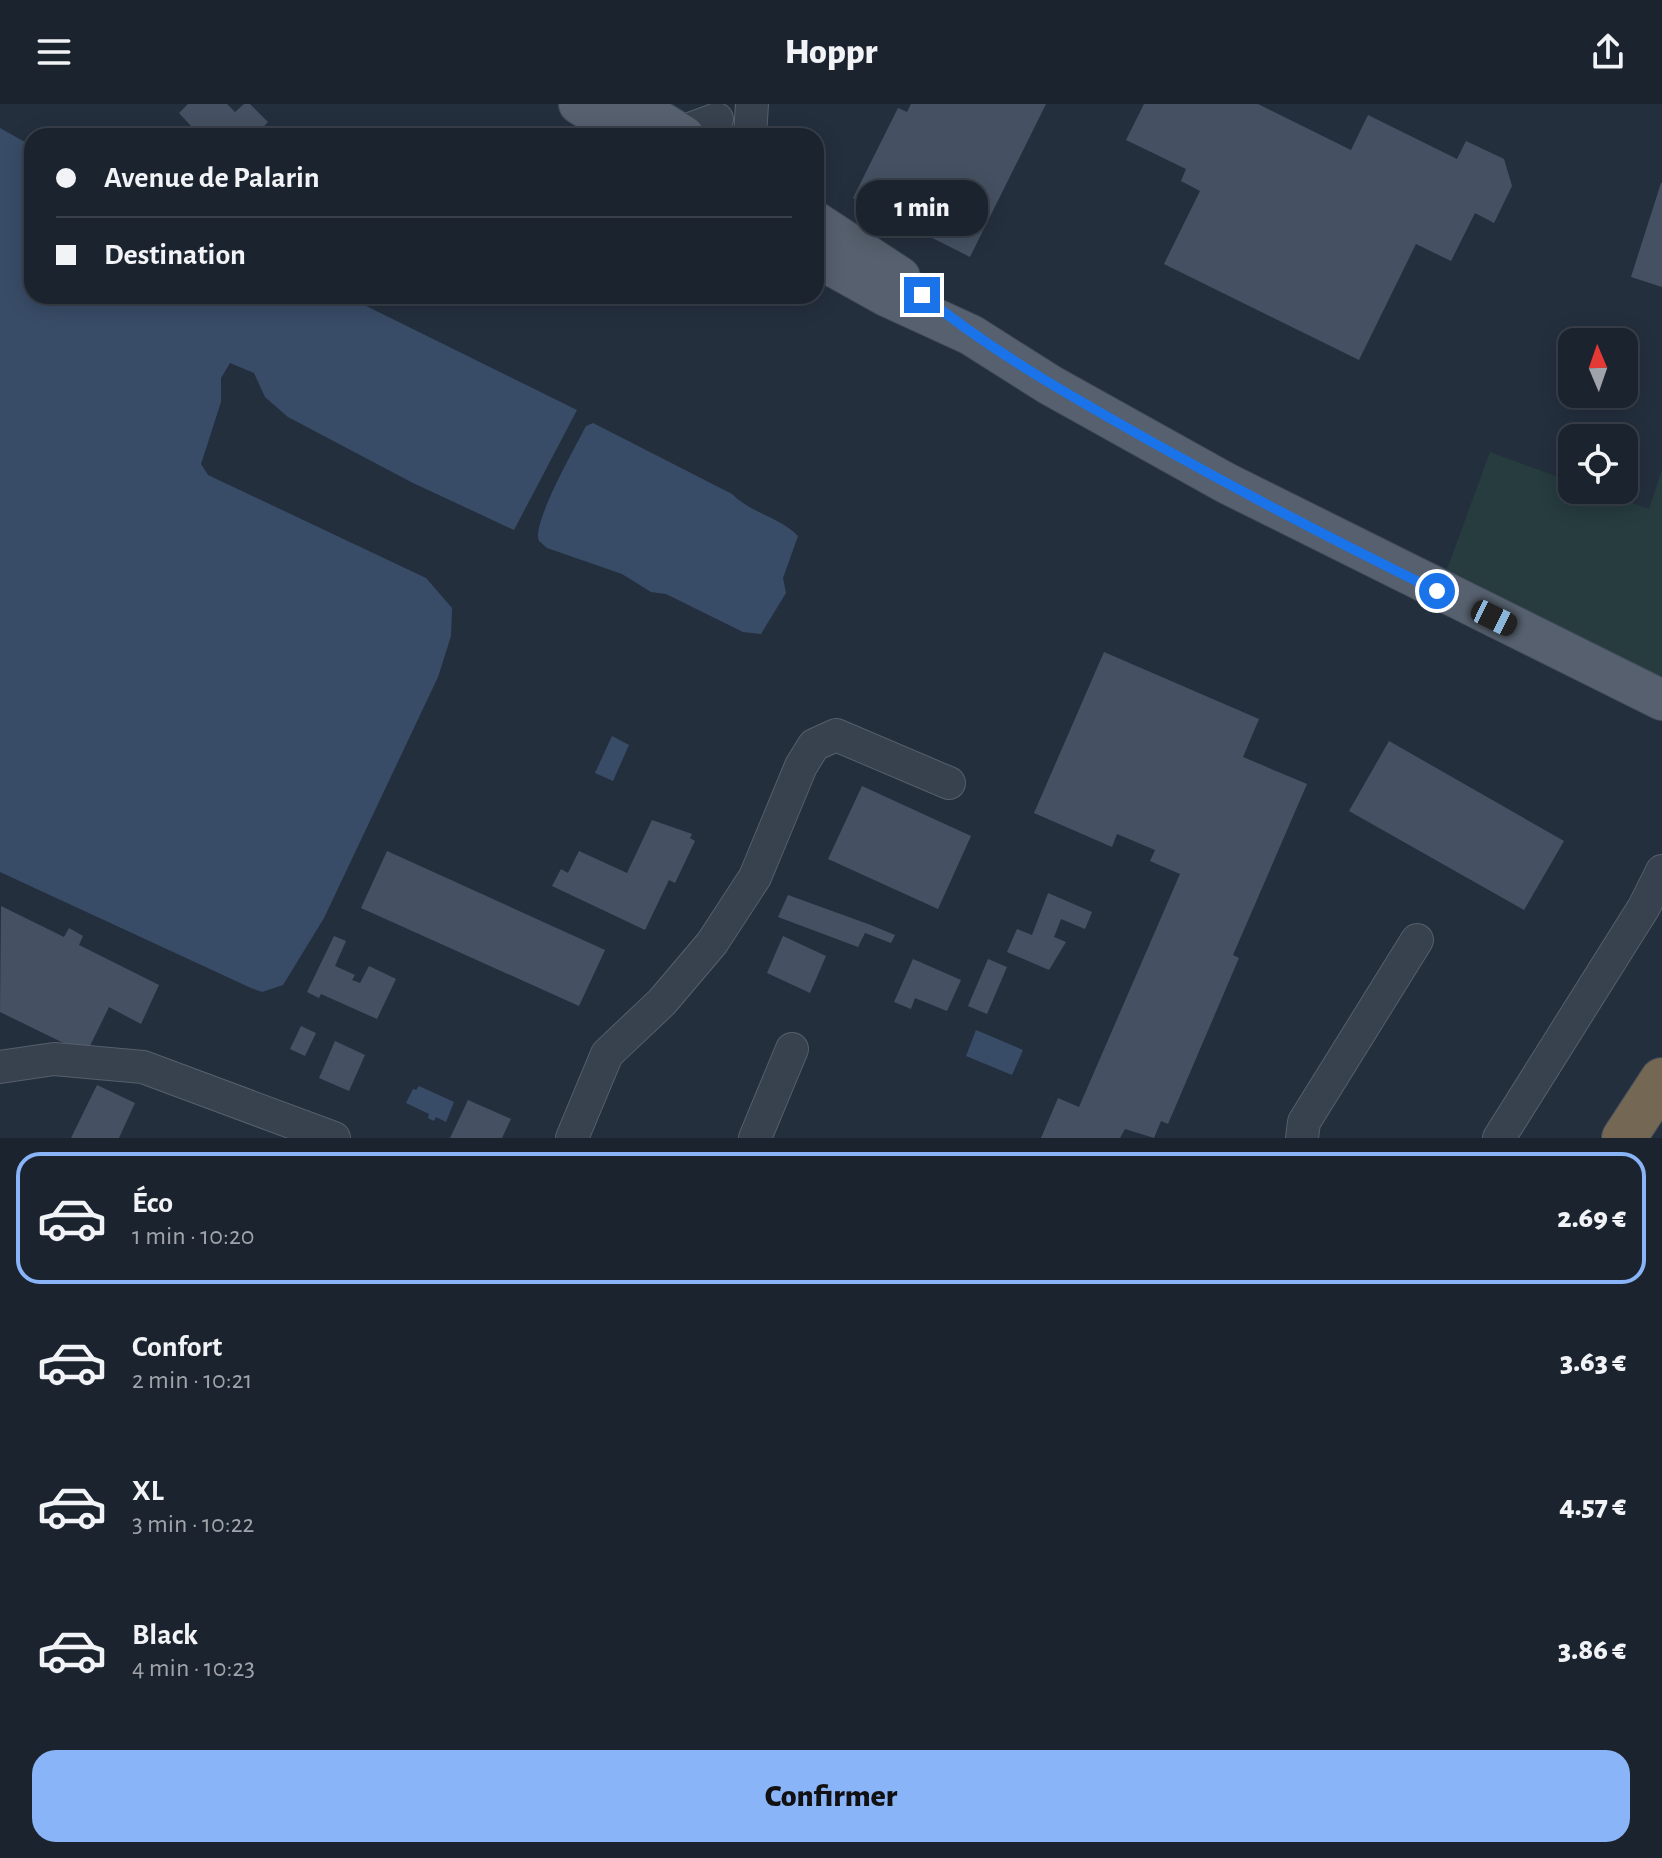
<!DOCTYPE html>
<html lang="fr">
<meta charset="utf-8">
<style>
body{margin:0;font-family:"Alegreya Sans",sans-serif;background:#242b36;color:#f1f3f6;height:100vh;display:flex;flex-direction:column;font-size:30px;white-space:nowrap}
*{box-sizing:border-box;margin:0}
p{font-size:26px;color:#a0a4aa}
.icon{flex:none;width:44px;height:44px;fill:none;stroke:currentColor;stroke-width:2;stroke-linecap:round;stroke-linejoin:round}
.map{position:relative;height:1034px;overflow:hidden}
.sheet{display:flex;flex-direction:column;background:#1b232e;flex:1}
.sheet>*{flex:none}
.hud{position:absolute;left:24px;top:24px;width:800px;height:176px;border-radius:24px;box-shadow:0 4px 20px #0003,0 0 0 2px #39404a;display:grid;align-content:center;height:176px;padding:0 32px;background:#1b232e}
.needle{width:52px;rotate:358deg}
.controls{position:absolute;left:1558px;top:224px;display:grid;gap:16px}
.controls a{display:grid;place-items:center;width:80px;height:80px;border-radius:16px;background:#1b232e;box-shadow:0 4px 20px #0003,0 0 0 2px #39404a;font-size:40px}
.end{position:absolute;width:36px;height:36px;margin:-18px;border:10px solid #1a73e8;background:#fff;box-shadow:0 0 0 4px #fff}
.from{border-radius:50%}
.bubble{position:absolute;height:56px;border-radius:24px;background:#1b232e;box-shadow:0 4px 20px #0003,0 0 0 2px #39404a;font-size:26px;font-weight:800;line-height:56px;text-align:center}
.car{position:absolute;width:24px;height:48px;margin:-24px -12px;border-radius:10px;box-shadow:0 0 6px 2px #0007;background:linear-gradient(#222 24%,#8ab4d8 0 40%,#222 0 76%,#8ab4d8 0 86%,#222 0)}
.hud b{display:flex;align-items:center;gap:28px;height:76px;font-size:30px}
.hud b+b{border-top:2px solid #39404a}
.hud i{width:20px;height:20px;background:#f1f3f6}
ul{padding:14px 0 0;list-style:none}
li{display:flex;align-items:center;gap:24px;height:132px;margin:0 16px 12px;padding:0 16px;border:4px solid transparent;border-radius:24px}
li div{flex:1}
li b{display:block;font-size:30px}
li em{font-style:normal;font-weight:800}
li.current{border-color:#8ab4f8}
li>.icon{width:72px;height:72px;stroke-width:1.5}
.button{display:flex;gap:16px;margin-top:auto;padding:16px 32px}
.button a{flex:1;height:92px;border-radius:24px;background:#8ab4f8;color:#111;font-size:32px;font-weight:800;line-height:92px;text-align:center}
header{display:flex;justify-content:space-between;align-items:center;height:104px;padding:0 32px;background:#1b232e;font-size:36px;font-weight:800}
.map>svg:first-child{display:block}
.green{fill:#263c3f}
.water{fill:#394c67}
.building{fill:#455162}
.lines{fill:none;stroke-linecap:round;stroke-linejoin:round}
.minor-casing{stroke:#565f6c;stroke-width:34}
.major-casing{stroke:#414a57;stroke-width:42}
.highway-casing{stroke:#434c59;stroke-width:46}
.minor{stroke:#38414e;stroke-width:32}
.major{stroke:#56606e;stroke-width:40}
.highway{stroke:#746855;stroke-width:44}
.route{stroke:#1a73e8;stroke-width:10}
</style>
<header><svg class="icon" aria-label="menu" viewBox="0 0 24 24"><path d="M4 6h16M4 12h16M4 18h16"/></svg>Hoppr<svg class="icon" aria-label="share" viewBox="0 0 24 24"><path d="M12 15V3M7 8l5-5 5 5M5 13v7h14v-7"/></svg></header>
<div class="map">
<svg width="1662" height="1034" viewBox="0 0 1662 1034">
<rect width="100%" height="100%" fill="#242f3e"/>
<path class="green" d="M1490,348L1572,378V386H1596L1649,405L1662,366V573L1447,465Z"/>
<path class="water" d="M0,24L32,42V192H346L577,306L514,426L413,379L288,313L265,293L254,269L230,259L221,274V298L201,360L208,371L426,474L452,504L451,532L438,573L324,814L283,881L262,888L251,884L0,768Z
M593,319L732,390C752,410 778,412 798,432L783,474L786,489L761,530L743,528L666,490L651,488L622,470L547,444L539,437C531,420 576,342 586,322Z
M612,632L629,641L613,677L595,669Z
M976,926L1023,946L1012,971L966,952Z
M419,982L454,998L446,1018L436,1013L434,1017L428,1014L429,1010L406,999L413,985L416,986Z"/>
<path class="building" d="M188,0H227L235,8L244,0H250L268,18L255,32H189L185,29L191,22L179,9Z
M911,0H1046L970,153L853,94L898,4L907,8Z
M1144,0H1258L1351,46L1368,11L1457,55L1466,37L1504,55L1512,82L1494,119L1475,109L1451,157L1416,140L1359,256L1164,160L1200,87L1181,77L1186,65L1126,36Z
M1661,79H1662V183L1631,173Z
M1104,548L1259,615L1243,653L1307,680L1233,851L1239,854L1168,1020L1161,1017L1154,1034L1125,1025L1120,1034H1041L1058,994L1079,1003L1180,770L1150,757L1155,746L1117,730L1112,743L1034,709Z
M1389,637L1564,737L1524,806L1349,707Z
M862,682L971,732L938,805L828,755Z
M652,716L692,730L690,734L695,737L675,779L669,776L645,826L552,782L561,765L568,769L579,747L627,769Z
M387,747L605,846L579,902L361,804Z
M1048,789L1092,808L1085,825L1061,815L1054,833L1066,838L1049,866L1007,848L1017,825L1032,831Z
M788,791L868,820L895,831L891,839L865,829L858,843L778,813Z
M1,802L64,833L69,824L83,832L79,841L159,881L141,920L109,903L86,950L0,908Z
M334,832L346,837L335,862L355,871L352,876L360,879L369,862L396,875L377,915L321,890L319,894L307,888Z
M783,832L826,852L810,889L767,869Z
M913,855L961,876L947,907L915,894L911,905L894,898Z
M988,855L1007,863L987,910L968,902Z
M301,922L316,929L305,952L290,945Z
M335,937L365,951L349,987L319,974Z
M97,981L135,999L119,1034H71Z
M468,996L511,1015L502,1034H450Z"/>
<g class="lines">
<g class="minor-casing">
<path id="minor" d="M679,29L717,15
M750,32L752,0
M0,963L54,955L143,963L334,1034
M572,1034L607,950L662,898L712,839L755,773L801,662L814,641L836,631L949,679
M755,1034L792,945
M1302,1034L1304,1018L1417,836
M1499,1034L1644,803L1662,767"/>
</g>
<g class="major-casing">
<path id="major" d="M579,0L630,32
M632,0L684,32
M816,118L900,173
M816,153L886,192L971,231L1050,281L1226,379L1662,596"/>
</g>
<g class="highway-casing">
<path id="highway" d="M1624,1034L1662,976"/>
</g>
<use href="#minor" class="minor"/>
<use href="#major" class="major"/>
<use href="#highway" class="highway"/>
</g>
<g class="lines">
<path class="route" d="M922,191C994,249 1072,293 1152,338C1245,390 1341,440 1437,487"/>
</g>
</svg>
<div class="controls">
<a><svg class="needle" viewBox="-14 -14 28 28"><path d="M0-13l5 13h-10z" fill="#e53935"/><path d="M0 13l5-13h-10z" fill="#a0a4aa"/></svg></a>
<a><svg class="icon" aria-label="locate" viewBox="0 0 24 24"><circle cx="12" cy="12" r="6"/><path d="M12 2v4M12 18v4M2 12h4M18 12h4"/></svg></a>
</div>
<i class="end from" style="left:1437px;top:487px"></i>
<i class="end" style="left:922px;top:191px"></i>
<div class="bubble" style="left:856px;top:76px;width:132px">1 min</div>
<i class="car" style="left:1494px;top:514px;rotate:116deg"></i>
<div class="hud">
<b><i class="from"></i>Avenue de Palarin</b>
<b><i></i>Destination</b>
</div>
</div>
<section class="sheet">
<ul>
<li class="current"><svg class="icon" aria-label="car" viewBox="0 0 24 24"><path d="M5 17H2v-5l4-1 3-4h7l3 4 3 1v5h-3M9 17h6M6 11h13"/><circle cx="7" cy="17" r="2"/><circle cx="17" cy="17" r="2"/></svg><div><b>Éco</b><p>1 min · 10:20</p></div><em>2.69 €</em></li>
<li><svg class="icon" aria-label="car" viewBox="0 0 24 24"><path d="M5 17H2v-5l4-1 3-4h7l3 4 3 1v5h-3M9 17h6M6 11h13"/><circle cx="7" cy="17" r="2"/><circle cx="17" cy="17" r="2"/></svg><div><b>Confort</b><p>2 min · 10:21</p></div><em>3.63 €</em></li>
<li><svg class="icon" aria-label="car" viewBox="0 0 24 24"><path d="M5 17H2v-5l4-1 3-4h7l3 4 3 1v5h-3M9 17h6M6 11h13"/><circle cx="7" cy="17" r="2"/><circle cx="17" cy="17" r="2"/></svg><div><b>XL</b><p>3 min · 10:22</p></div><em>4.57 €</em></li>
<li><svg class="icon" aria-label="car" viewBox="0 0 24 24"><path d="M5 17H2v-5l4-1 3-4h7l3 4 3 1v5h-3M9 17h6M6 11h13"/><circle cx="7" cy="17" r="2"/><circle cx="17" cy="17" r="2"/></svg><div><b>Black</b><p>4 min · 10:23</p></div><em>3.86 €</em></li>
</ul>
<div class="button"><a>Confirmer</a></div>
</section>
